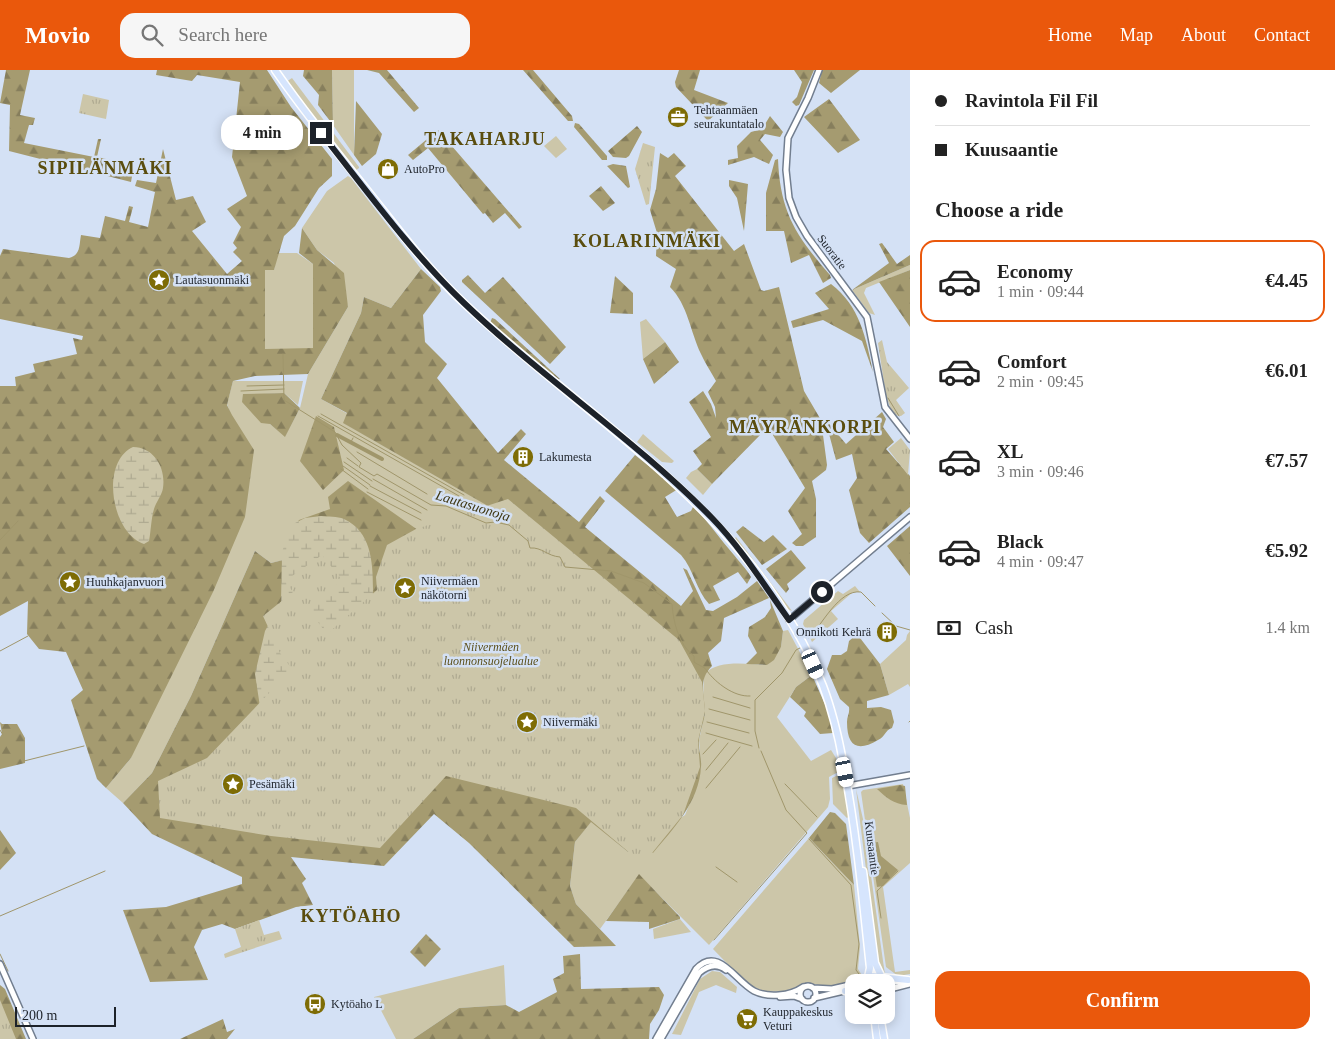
<!DOCTYPE html>
<meta charset="utf-8">
<style>
body{margin:0;font-family:Georgia,serif;background:#f6f6f6;color:#222;height:100vh;display:flex;flex-direction:column;font-size:19px;white-space:nowrap}
*{box-sizing:border-box;margin:0}
p{font-size:16px;color:#767676}
.icon{flex:none;width:28px;height:28px;fill:none;stroke:currentColor;stroke-width:2;stroke-linecap:round;stroke-linejoin:round}
.map{position:relative;flex:1;overflow:hidden}
.sheet{display:flex;flex-direction:column;background:#fff;width:425px}
.sheet>*{flex:none}
.banner{display:grid;align-content:center;height:110px;padding:0 25px;background:#fff}
.tools{position:absolute;left:845px;top:904px;display:grid;gap:10px}
.tools a{display:grid;place-items:center;width:50px;height:50px;border-radius:10px;background:#fff;box-shadow:0 2px 12px #0003;font-size:25px}
.scale{position:absolute;left:15px;bottom:12px;width:101px;box-sizing:border-box;padding-left:5px;border:2px solid #1d2229;border-top:0;font-size:14px;line-height:18px;white-space:nowrap;color:#1d2229;-webkit-text-stroke:4px #d4e1f5;paint-order:stroke}
.end{position:absolute;width:22px;height:22px;margin:-11px;border:6px solid #1d2229;background:#fff;box-shadow:0 0 0 2px #fff}
.from{border-radius:50%}
.bubble{position:absolute;height:35px;border-radius:15px;background:#fff;box-shadow:0 2px 12px #0003;font-size:16px;font-weight:800;line-height:35px;text-align:center}
.car{position:absolute;width:15px;height:30px;margin:-15px -8px;border-radius:6px;box-shadow:0 0 4px 1px #0007;background:linear-gradient(#fff 24%,#345 0 40%,#fff 0 76%,#345 0 86%,#fff 0)}
.banner b{display:flex;align-items:center;gap:18px;height:48px;font-size:19px}
.banner b+b{border-top:1px solid #e0e0e0}
.banner i{width:12px;height:12px;background:#222}
ul{padding:0;list-style:none}
li{display:flex;align-items:center;gap:15px;height:82px;margin:0 10px 8px;padding:0 15px;border:2px solid transparent;border-radius:15px}
li div{flex:1}
li b{display:block;font-size:19px}
li em{font-style:normal;font-weight:800}
li.on{border-color:#ea580c}
li>.icon{width:45px;height:45px;stroke-width:1.5}
h2{padding:0 25px;font-size:22px;line-height:60px}
.pay{display:flex;align-items:center;gap:12px;height:55px;padding:0 25px;font-size:19px}
.pay p{margin-inline-start:auto}
.button{display:flex;gap:10px;margin-top:auto;padding:10px 25px}
.button a{flex:1;height:58px;border-radius:15px;background:#ea580c;color:#fff;font-size:20px;font-weight:800;line-height:58px;text-align:center}
header{display:flex;align-items:center;gap:30px;box-sizing:border-box;height:70px;padding:0 25px;background:#ea580c;color:#fff}
header strong{font-size:24px}
nav{display:flex;gap:28px;margin-inline-start:auto;font-size:18px}
.search{width:350px;height:45px;background:#f6f6f6;display:flex;align-items:center;gap:12px;box-sizing:border-box;padding:0 18px;border-radius:15px;color:#767676;font-size:19px}
main{display:flex;flex:1;min-height:0}
.map>svg:first-child{display:block}
.grass{fill:#ccc6a9}
.forest{fill:url(#forest-firs)}
.wetland{fill:url(#wetland-marsh)}
.park{fill:url(#park-tufts)}
.lines{fill:none;stroke-linecap:round;stroke-linejoin:round}
.stream{stroke:#a0966b;stroke-width:1}
.canal{stroke:#a0966b;stroke-width:4}
.minor-casing{stroke:#727e8f;stroke-width:8}
.major-casing{stroke:#fff;stroke-width:9}
.minor{stroke:#fff;stroke-width:5}
.major{stroke:#d6e5fd;stroke-width:6}
.route{stroke:#1d2229;stroke-width:6}
.labels{text-anchor:middle;dominant-baseline:central;stroke-width:5;stroke-linejoin:round;paint-order:stroke}
.poi-label{font-size:12px;fill:#1d2229;stroke:#d4e1f5;text-anchor:start}
.street-label{font-size:12px;fill:#1d2229;stroke:#d4e1f5}
.park-label{font-size:12px;font-style:italic;fill:#5c501b;stroke:#d4e1f5}
.water-label{font-size:14px;font-style:italic;fill:#3e3611;stroke:#d4e1f5}
.district-label{font-size:18px;font-weight:bold;letter-spacing:1px;fill:#5a4d0e;stroke:#d4e1f5}
</style>
<header>
<strong>Movio</strong>
<div class="search"><svg class="icon" aria-label="search" viewBox="0 0 24 24"><circle cx="10" cy="10" r="6"/><path d="M15 15l6 6"/></svg>Search here</div>
<nav><a>Home</a><a>Map</a><a>About</a><a>Contact</a></nav>
</header>
<main>
<div class="map">
<svg width="910" height="969" viewBox="0 0 910 969">
<defs>
<pattern id="forest-firs" width="22" height="20" patternUnits="userSpaceOnUse" patternTransform="scale(1.25)"><rect width="22" height="20" fill="#a59b70"/><path d="M5 1l3.5 6h-7zM16 11l3.5 6h-7z" fill="#867e5c"/></pattern>
<pattern id="wetland-marsh" width="20" height="14" patternUnits="userSpaceOnUse" patternTransform="scale(1.25)"><rect width="20" height="14" fill="#ccc6a9"/><path d="M1 5h8M5 5V1M11 12h8M15 12V8" fill="none" stroke="#afaa91"/></pattern>
<pattern id="park-tufts" width="24" height="20" patternUnits="userSpaceOnUse" patternTransform="scale(1.25)"><rect width="24" height="20" fill="#ccc6a9"/><path d="M3 7l-1-3M5 7V3M7 7l1-3M15 17l-1-3M17 17v-4M19 17l1-3" fill="none" stroke="#afaa91"/></pattern>
</defs>
<rect width="100%" height="100%" fill="#d4e1f5"/>
<path class="grass" d="M332,0H354V85L333,55Z
M292,8L359,97V98L355,101L286,12Z
M556,66L567,79L556,88L544,76Z
M348,106L351,108L421,199L391,238L364,227L361,243L321,329L348,344L344,353L496,440L425,465L330,439L288,489L271,493L255,481L191,626L152,703L123,733L106,718L131,688L231,345L227,334L233,311H303L298,335L284,323L243,325L270,354L285,366L300,338L308,304L348,237L334,193L317,180L302,158L327,121Z
M277,183H297L313,194V279H265V200H274Z
M910,195V200L866,218L864,223L875,245L869,243L852,220Z
M646,249L665,272L643,289L640,252Z
M643,364L674,391L672,393L662,392L637,372Z
M697,399L712,414L703,425L686,408L691,402Z
M736,467L792,541L785,538L735,468Z
M855,516L860,522H853L831,541L838,549L812,572L803,554L804,550L838,521L843,524Z
M788,560L812,605L796,617L777,647L811,691L831,680L836,688L840,701L829,707L830,729L828,737L709,875L639,805L600,859L576,834L570,816L575,772L591,751L628,782L685,745L695,721L701,697L699,670L705,643L703,626L704,604C719,589 747,594 767,595L781,577L783,561Z
M910,561V617L908,614L889,625L880,594L906,570L907,565Z
M842,703L850,745L847,748L833,734L832,708Z
M903,714L910,748V793L883,817L895,902L910,900V904L898,906L886,897L861,722L863,720Z
M856,719L863,749L885,905L877,888Z
M809,768L854,815L860,877L858,899L863,907L850,913L829,917L808,913L789,921L765,922L747,914L713,879Z
M680,849L691,862L654,869L653,859Z
M504,895L506,935L459,938L413,969H396L374,927Z
M712,901L720,902L737,917L736,923L716,915L699,922L681,965L672,964L700,909Z"/>
<path class="forest" d="M6,0H30L20,45L35,48L33,55H29L24,73L94,87L98,69H101L97,87L134,95L131,112L9,81L10,35L0,33Z
M157,0H267L291,37L332,89V106L319,118L295,156L284,166L274,200H265V279L313,278V194L299,183L302,158L317,180L344,203L348,237L308,304L255,306L233,311L227,335L232,345L254,380L245,447L213,522L131,688L106,718L97,709L71,630L83,620L66,582L39,579L27,564L28,531L0,546V316H16L15,307L35,302L33,294L77,284L73,268L82,270L83,266L0,249V186L3,179L69,188C81,185 79,175 81,165L100,168L105,146L125,151L129,136L133,137L129,152L148,157L155,122L135,116L137,110L156,113L163,79L176,130L193,126L206,152L192,161L227,204L242,191L233,182L237,178L233,173L241,157L227,139L247,126L232,87L240,12L197,5L192,11L156,5Z
M304,0H332L333,55L318,35L319,25L303,6Z
M367,0H387L419,38L414,42L379,3Z
M523,0H533L572,46L573,51H568Z
M679,0H700L694,20L728,33L708,51L676,17L675,12Z
M794,0H814L799,35L796,36L792,32L797,27L802,12Z
M822,0H860L831,23L819,13Z
M829,29L860,70L838,83L804,47Z
M356,31L382,64L376,84L362,96L354,85Z
M770,46L783,62L780,67L765,64L760,70L773,85L769,94L754,87L728,95V90L738,88L737,76L751,62L762,59Z
M575,53L579,54L607,86V90H602L574,57Z
M637,56L642,62L629,86L626,88L613,87L608,81Z
M438,60L522,157L519,159L505,143L493,153L485,143L483,144L428,78L413,90L408,85Z
M660,83L668,88L674,83L686,96L675,106L734,181L744,174L761,220L764,221L779,217L804,321L821,350L827,395L826,400L812,411L816,429V467L803,476H796L792,473L802,464L788,441L805,418L768,357L712,414L697,399L702,394L693,381L711,367L689,332L703,321L711,334L716,348L715,337L708,322L716,311C711,302 705,293 701,284C690,261 688,235 670,217L676,199L656,186L657,163L650,140L656,119Z
M778,89C780,142 796,166 830,205L831,208L823,213L809,185L791,193L784,161H766V123L775,90Z
M613,94L626,96L630,117L628,118L607,96Z
M729,110L748,114L744,161L737,128L729,116Z
M601,116L615,133L603,141L589,126Z
M882,173L897,194L910,185V195L852,220L889,193L879,174Z
M421,199L440,217L441,221L423,245L425,272L447,294L437,308L498,383L521,359L526,364L504,390L579,452L600,426L605,431L585,457L681,536L693,521L683,498L687,500L706,540L713,541L737,527L757,511L769,528L724,548L721,571L708,583L712,596C697,611 705,625 705,643C704,652 700,661 699,670C698,679 702,688 701,697C699,732 674,758 653,783L638,774L628,782L591,752L575,772L570,816L576,834L616,876L574,877L469,773L434,744L384,796L291,787L306,809L302,813L313,835L296,837L235,859L222,854L202,860L194,877L208,910L150,912L123,840L166,837L242,814V807L152,764L123,733L152,703L191,626L255,481L271,493L287,489L290,465L299,450L330,439L328,427L348,411L425,465L495,440L343,353L347,343L321,329L361,243L364,227L391,238Z
M910,200V257L879,212Z
M468,205L485,223L503,207L566,277L550,294L462,212V210Z
M615,206L633,223V244L610,243Z
M831,214C860,236 866,268 873,302L862,271L823,250L793,258L791,251L829,239L815,223Z
M492,248L495,249L560,309L558,310L490,253Z
M665,272L679,292L654,314L643,289Z
M284,323L300,338L285,367L270,354L261,353L242,332L243,324Z
M882,342L886,349L883,357L894,372L886,379L910,406V437L869,473L860,463L849,420L857,408L852,384L836,390L825,349L846,374Z
M316,346L334,357L344,400L323,420L300,391Z
M635,385L678,419L665,427L677,447L691,441L693,437C709,452 720,469 734,485C740,493 746,498 751,507L747,514L738,502L713,516L720,530L709,534C696,520 694,500 681,485L605,421Z
M743,456L764,472L773,465L787,479L762,495L736,462Z
M910,456V506L887,476Z
M791,480L806,498L787,514L789,519L786,523L766,499Z
M770,530L783,561L781,577L774,590L767,595L746,594L757,583L748,566L749,557L765,547L771,538Z
M857,564L880,594L889,625L867,631V638L881,637L891,640L894,652L892,658C885,660 885,667 878,670C858,682 847,677 847,652C847,646 850,643 849,637L840,629L827,599L832,585H841L847,581L849,571Z
M812,605L827,639L833,663L820,664L804,646L806,642L790,627L796,617Z
M0,652L2,654H17L25,668V693L0,699V667L2,664Z
M900,715L905,716L907,735C893,734 887,728 877,719Z
M830,742L835,743L846,754L854,815L809,768Z
M0,760L16,783L0,800Z
M878,772L881,786L898,800L883,816L877,817L870,773Z
M639,804L680,847V849L649,859V852L606,851Z
M426,864L441,879L425,897L410,882Z
M580,884L581,919L659,917L664,925L659,940L650,954L649,969H413L459,938L506,935L519,942L557,922L553,909L564,903L563,886Z
M0,915L5,919L26,969H0Z
M223,949L227,962L235,959L227,969H180Z"/>
<path class="wetland" d="M133,377C154,377 166,398 163,418C162,425 156,432 154,439C151,449 151,461 149,471L144,474C111,463 100,392 133,377Z
M321,446C328,447 337,446 344,449C379,465 372,511 373,543L264,663L255,604L265,561L281,532L282,482L291,455L305,448Z"/>
<path class="park" d="M83,24L109,30L106,49L79,43Z
M643,73L655,77L649,134L646,135L635,99Z
M882,270L887,292L909,318L896,330L905,343L901,346L893,345L886,326L878,273Z
M901,368L910,380L908,405L888,379Z
M508,429L679,570L702,612L705,641L698,671L700,697L683,745L648,788L631,784L576,738L446,706L380,778L271,766L160,748L158,711L207,688L292,599L280,583L263,546L293,522L285,511L322,485L342,510L308,539L327,564L377,520L376,507L387,475L416,459Z
M259,850L264,865L279,861L282,869L225,888L224,884L241,877L235,859Z
M0,930L16,969H0Z"/>
<g class="lines">
<path class="stream" d="M283,284L284,330L335,362L342,375L361,393L359,397L374,406L377,404L431,435L446,436L486,453L495,452L509,455L528,471L530,478C542,477 547,486 560,487L565,497L611,501L644,513L672,534C673,551 679,576 694,586V592C698,595 705,597 707,601C716,613 734,627 750,626
M247,316L284,315
M241,321L284,319
M888,328L899,346
M321,344L464,425
M318,346L459,426
M351,372L353,368
M357,382L427,424
M347,388L358,396
M344,392L372,411
M343,396L370,415
M341,399L368,419
M373,409L427,440
M370,416L421,443
M367,422L421,450
M0,470L18,451
M882,543L896,556L910,560
M809,568C822,555 839,519 861,522L875,536
M0,581L28,566
M713,627L750,638
M709,639L750,650
M707,652L749,663
M909,652L910,651
M0,660L3,665
M706,663L752,676
M759,678L755,661V630L782,603L796,580L800,578
M703,684L716,670
M24,691L84,676
M706,700L728,673
M785,714L817,747
M706,718L740,677
M809,769L851,815L859,874L856,900L859,904
M716,797L737,812
M0,846L105,801
M881,848L877,821L898,801
M714,870L807,763L786,740L761,681
M0,884L8,901"/>
<path class="canal" d="M337,365L382,389"/>
<g class="minor-casing">
<path id="minor" d="M819,0L808,28L788,68L786,100L789,128L796,147L807,166L867,247L885,337L910,369
M789,550L910,447
M848,716L910,705
M0,894L33,969
M886,913L905,911
M800 924a8 8 0 1 1 16 0a8 8 0 1 1-16 0Z
M813,918L832,919L854,914
M886,920L910,914
M780,927L794,926L802,929
M814,928L848,920
M656,969L696,899C718,875 735,911 754,921C768,928 790,926 803,917
M661,969L699,903C708,895 717,893 726,900"/>
</g>
<g class="major-casing">
<path id="major" d="M275,0C305,43 338,84 371,125C401,163 430,202 466,235C595,356 754,444 823,616C834,645 840,673 845,703C857,767 863,833 870,898L868,907
M863,801L875,893L884,912
M863,912L871,906L908,910
M845,921H854
M874,945L877,969
M880,945L884,969"/>
</g>
<use href="#minor" class="minor"/>
<use href="#major" class="major"/>
</g>
<g class="lines">
<path class="route" d="M321,63C367,121 411,182 464,233C543,309 636,370 712,448C742,479 764,515 789,550L822,522"/>
</g>
<defs>
<g id="office-disc" transform="scale(1.125)"><circle r="9.5" fill="#7e6c05" stroke="#d4e1f5"/><path d="M-6-3h4V-5.5h4V-3h4V5H-6ZM-1-4.5V-3h2v-1.5ZM-6 0V1H6V0Z" fill="#fff"/></g>
<g id="shop-disc" transform="scale(1.125)"><circle r="9.5" fill="#7e6c05" stroke="#d4e1f5"/><path d="M-5-2.5h2.3a2.7 3.5 0 0 1 5.4 0H5L5.5 6h-11ZM-1.5-2.5h3a1.5 2.3 0 0 0-3 0Z" fill="#fff"/></g>
<g id="sight-disc" transform="scale(1.125)"><circle r="9.5" fill="#7e6c05" stroke="#d4e1f5"/><path d="M0-6L1.8-2.2L6-1.7L2.9 1.2L3.7 5.4L0 3.3L-3.7 5.4L-2.9 1.2L-6-1.7L-1.8-2.2Z" fill="#fff"/></g>
<g id="building-disc" transform="scale(1.125)"><circle r="9.5" fill="#7e6c05" stroke="#d4e1f5"/><path d="M-4-6H4V6H1V3H-1V6H-4ZM-2.5-4.3h1.7v1.8h-1.7ZM.8-4.3h1.7v1.8H.8ZM-2.5-1h1.7V.8h-1.7ZM.8-1h1.7V.8H.8Z" fill="#fff"/></g>
<g id="bus-disc" transform="scale(1.125)"><circle r="9.5" fill="#7e6c05" stroke="#d4e1f5"/><path d="M-5-6H5V4H4V6H2V4H-2V6H-4V4H-5ZM-3.5-4V0h7V-4ZM-3.5 1.2v1.5H-2V1.2ZM2 1.2v1.5H3.5V1.2Z" fill="#fff"/></g>
<g id="supermarket-disc" transform="scale(1.125)"><circle r="9.5" fill="#7e6c05" stroke="#d4e1f5"/><path d="M-6-5.5h2.5l.6 2H6L4.5 2H-2.5L-4.4-4H-6ZM-1.5 3.2a1.3 1.3 0 1 0 .1 0ZM3 3.2a1.3 1.3 0 1 0 .1 0Z" fill="#fff"/></g>
</defs>
<g fill-rule="evenodd">
<use href="#office-disc" x="678" y="47"/>
<use href="#shop-disc" x="388" y="99"/>
<use href="#sight-disc" x="159" y="210"/>
<use href="#building-disc" x="523" y="387"/>
<use href="#sight-disc" x="70" y="512"/>
<use href="#sight-disc" x="405" y="518"/>
<use href="#building-disc" x="887" y="562"/>
<use href="#sight-disc" x="527" y="652"/>
<use href="#sight-disc" x="233" y="714"/>
<use href="#bus-disc" x="315" y="934"/>
<use href="#supermarket-disc" x="747" y="949"/>
</g>
<g class="labels">
<g class="poi-label">
<text x="694" y="40">Tehtaanmäen<tspan x="694" dy="14">seurakuntatalo</tspan></text>
<text x="404" y="99">AutoPro</text>
<text x="175" y="210">Lautasuonmäki</text>
<text x="539" y="387">Lakumesta</text>
<text x="421" y="511">Niivermäen<tspan x="421" dy="14">näkötorni</tspan></text>
<text x="86" y="512">Huuhkajanvuori</text>
<text x="871" y="562" text-anchor="end">Onnikoti Kehrä</text>
<text x="543" y="652">Niivermäki</text>
<text x="249" y="714">Pesämäki</text>
<text x="331" y="934">Kytöaho L</text>
<text x="763" y="942">Kauppakeskus<tspan x="763" dy="14">Veturi</tspan></text>
</g>
<g class="street-label">
<text transform="translate(832 182) rotate(53)">Suoratie</text>
<text transform="translate(872 778) rotate(83)">Kuusaantie</text>
</g>
<g class="park-label">
<text x="491" y="577">Niivermäen<tspan x="491" dy="14">luonnonsuojelualue</tspan></text>
</g>
<g class="water-label">
<text transform="translate(473 436) rotate(17)">Lautasuonoja</text>
</g>
<g class="district-label">
<text x="485" y="69">TAKAHARJU</text>
<text x="105" y="98">SIPILÄNMÄKI</text>
<text x="647" y="171">KOLARINMÄKI</text>
<text x="805" y="357">MÄYRÄNKORPI</text>
<text x="351" y="846">KYTÖAHO</text>
</g>
</g>
</svg>
<div class="tools">
<a><svg class="icon" aria-label="layers" viewBox="0 0 24 24"><path d="M12 4l9 5-9 5-9-5zM3 14l9 5 9-5"/></svg></a>
</div>
<div class="scale">200 m</div>
<i class="end from" style="left:822px;top:522px"></i>
<i class="end" style="left:321px;top:63px"></i>
<div class="bubble" style="left:221px;top:45px;width:82px">4 min</div>
<i class="car" style="left:813px;top:594px;rotate:156deg"></i>
<i class="car" style="left:845px;top:702px;rotate:169deg"></i>
</div>
<section class="sheet">
<div class="banner">
<b><i class="from"></i>Ravintola Fil Fil</b>
<b><i></i>Kuusaantie</b>
</div>
<h2>Choose a ride</h2>
<ul>
<li class="on"><svg class="icon" aria-label="car" viewBox="0 0 24 24"><path d="M5 17H2v-5l4-1 3-4h7l3 4 3 1v5h-3M9 17h6M6 11h13"/><circle cx="7" cy="17" r="2"/><circle cx="17" cy="17" r="2"/></svg><div><b>Economy</b><p>1 min · 09:44</p></div><em>€4.45</em></li>
<li><svg class="icon" aria-label="car" viewBox="0 0 24 24"><path d="M5 17H2v-5l4-1 3-4h7l3 4 3 1v5h-3M9 17h6M6 11h13"/><circle cx="7" cy="17" r="2"/><circle cx="17" cy="17" r="2"/></svg><div><b>Comfort</b><p>2 min · 09:45</p></div><em>€6.01</em></li>
<li><svg class="icon" aria-label="car" viewBox="0 0 24 24"><path d="M5 17H2v-5l4-1 3-4h7l3 4 3 1v5h-3M9 17h6M6 11h13"/><circle cx="7" cy="17" r="2"/><circle cx="17" cy="17" r="2"/></svg><div><b>XL</b><p>3 min · 09:46</p></div><em>€7.57</em></li>
<li><svg class="icon" aria-label="car" viewBox="0 0 24 24"><path d="M5 17H2v-5l4-1 3-4h7l3 4 3 1v5h-3M9 17h6M6 11h13"/><circle cx="7" cy="17" r="2"/><circle cx="17" cy="17" r="2"/></svg><div><b>Black</b><p>4 min · 09:47</p></div><em>€5.92</em></li>
</ul>
<div class="pay"><svg class="icon" aria-label="cash" viewBox="0 0 24 24"><path d="M3 7h18v10H3z"/><circle cx="12" cy="12" r="2"/></svg>Cash<p>1.4 km</p></div>
<div class="button"><a>Confirm</a></div>
</section>
</main>
